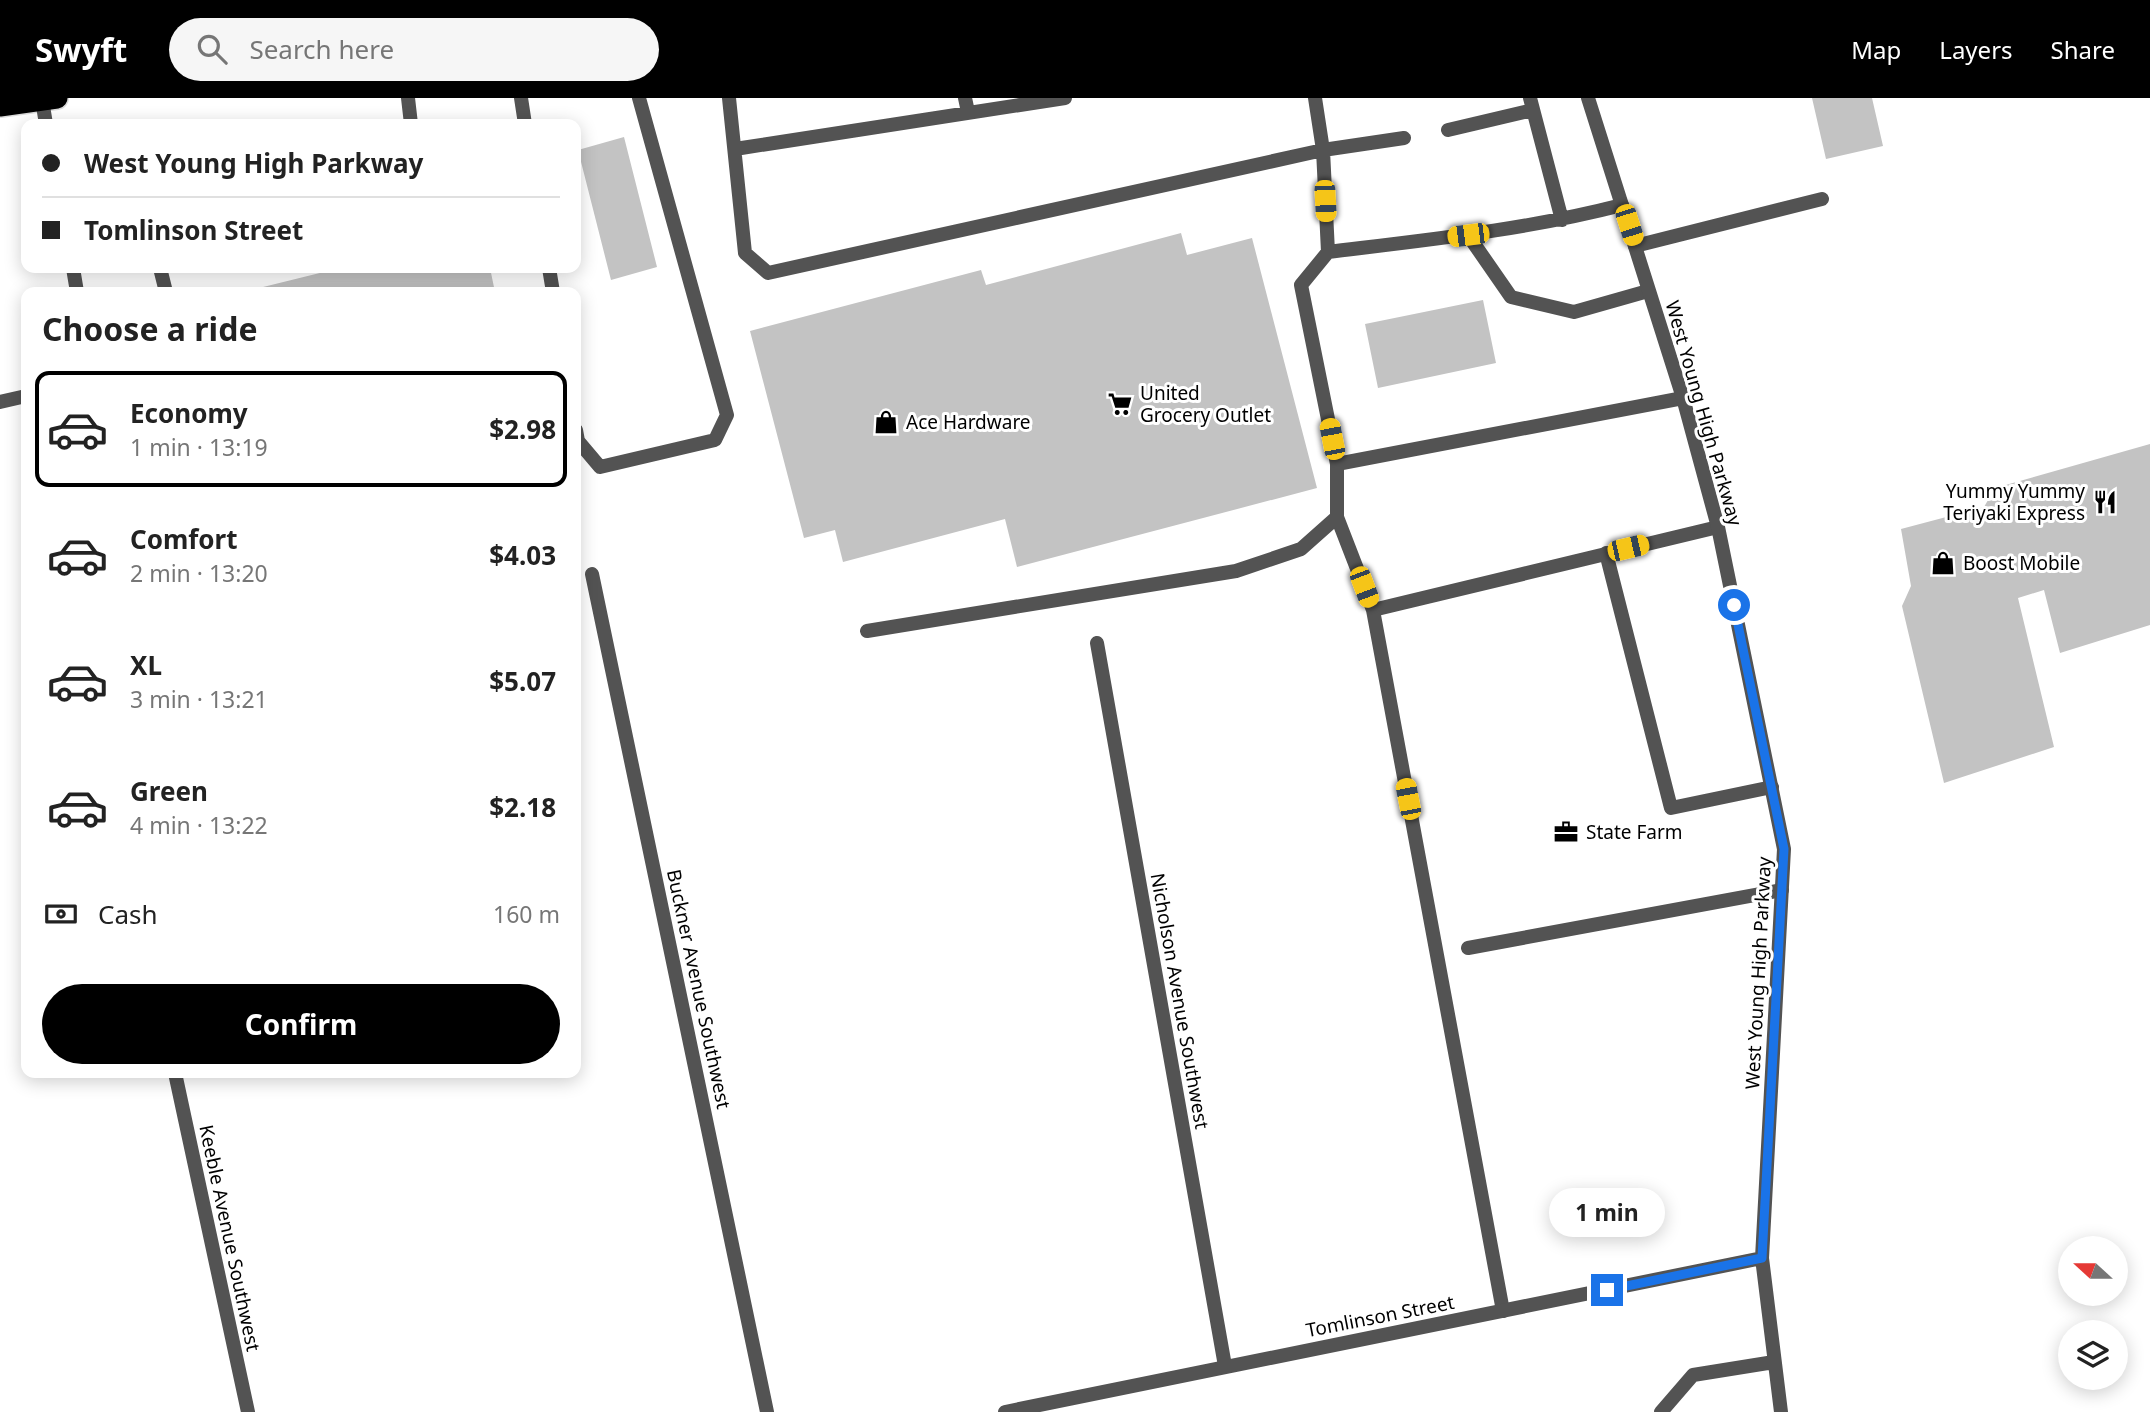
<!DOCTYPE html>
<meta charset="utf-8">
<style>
body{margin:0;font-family:"Noto Sans",sans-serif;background:#f6f6f6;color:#222;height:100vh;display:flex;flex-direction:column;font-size:26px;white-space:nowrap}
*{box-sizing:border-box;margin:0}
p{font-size:23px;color:#767676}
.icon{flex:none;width:38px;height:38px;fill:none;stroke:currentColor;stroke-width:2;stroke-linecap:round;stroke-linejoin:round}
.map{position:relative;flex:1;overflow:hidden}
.drawer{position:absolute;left:21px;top:189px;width:560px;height:791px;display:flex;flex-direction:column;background:#fff;border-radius:14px;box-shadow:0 4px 18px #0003}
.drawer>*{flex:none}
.guide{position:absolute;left:21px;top:21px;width:560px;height:154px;border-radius:14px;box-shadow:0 4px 18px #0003;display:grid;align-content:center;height:154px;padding:0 21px;background:#fff}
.needle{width:46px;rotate:291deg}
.controls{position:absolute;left:2058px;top:1138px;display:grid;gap:14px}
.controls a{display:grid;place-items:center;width:70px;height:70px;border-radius:50%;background:#fff;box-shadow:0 4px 18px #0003;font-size:35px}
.end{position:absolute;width:32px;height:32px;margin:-16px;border:9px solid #1a73e8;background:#fff;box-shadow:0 0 0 4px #fff}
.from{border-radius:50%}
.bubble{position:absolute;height:49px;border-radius:24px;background:#fff;box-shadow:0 4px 18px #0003;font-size:23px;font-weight:700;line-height:49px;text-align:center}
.car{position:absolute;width:21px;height:42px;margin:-21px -10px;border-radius:9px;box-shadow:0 0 5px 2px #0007;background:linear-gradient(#f5c518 24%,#345 0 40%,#f5c518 0 76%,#345 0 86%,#f5c518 0)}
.guide b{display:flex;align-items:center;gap:24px;height:66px;font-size:26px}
.guide b+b{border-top:2px solid #e0e0e0}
.guide i{width:18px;height:18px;background:#222}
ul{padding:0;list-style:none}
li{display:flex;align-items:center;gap:21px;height:116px;margin:0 14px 10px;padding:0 7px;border:4px solid transparent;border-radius:14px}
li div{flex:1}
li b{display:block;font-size:26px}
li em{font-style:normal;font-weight:700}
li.current{border-color:#000}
li>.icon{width:63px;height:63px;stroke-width:1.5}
h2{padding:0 21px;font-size:32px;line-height:84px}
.pay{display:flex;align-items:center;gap:18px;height:77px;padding:0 21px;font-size:26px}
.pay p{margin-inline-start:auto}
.button{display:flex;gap:14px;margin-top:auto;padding:14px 21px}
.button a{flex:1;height:80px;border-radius:42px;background:#000;color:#fff;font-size:28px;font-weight:700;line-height:80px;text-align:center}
header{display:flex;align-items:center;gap:42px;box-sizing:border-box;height:98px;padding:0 35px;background:#000;color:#fff}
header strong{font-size:33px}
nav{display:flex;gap:38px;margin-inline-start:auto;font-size:24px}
.search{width:490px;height:63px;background:#f6f6f6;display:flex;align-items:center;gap:18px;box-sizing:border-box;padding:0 24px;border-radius:38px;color:#767676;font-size:26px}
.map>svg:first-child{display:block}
.building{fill:#c3c3c3}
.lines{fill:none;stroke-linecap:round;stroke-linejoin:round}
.highway-casing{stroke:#dbdbdb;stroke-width:24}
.lane{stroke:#535353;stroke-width:14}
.street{stroke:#535353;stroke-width:14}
.highway{stroke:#000;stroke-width:21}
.route{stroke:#1a73e8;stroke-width:9}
.labels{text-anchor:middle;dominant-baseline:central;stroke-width:6;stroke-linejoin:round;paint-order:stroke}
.poi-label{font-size:19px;fill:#000;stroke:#fff;text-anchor:start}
.street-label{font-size:19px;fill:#000;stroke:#fff}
</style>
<header>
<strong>Swyft</strong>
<div class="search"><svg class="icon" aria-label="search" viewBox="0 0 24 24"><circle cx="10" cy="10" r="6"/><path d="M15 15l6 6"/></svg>Search here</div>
<nav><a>Map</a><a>Layers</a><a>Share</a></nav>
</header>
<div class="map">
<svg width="2150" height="1314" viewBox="0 0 2150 1314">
<rect width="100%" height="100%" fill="#fff"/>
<path class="building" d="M1812,0H1872L1883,48L1826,61Z
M624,39L657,169L611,182L578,52Z
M1181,135L1187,157L1252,140L1317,390L1017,469L1005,421L843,464L835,432L804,440L750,233L981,172L986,187Z
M340,170H490L495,194H243Z
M1483,202L1496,265L1378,290L1365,226Z
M2150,346V527L2060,555L2044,492L2018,500L2054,649L1944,685L1902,508L1911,488L1901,431L1984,409L1995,390Z"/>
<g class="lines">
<g class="highway-casing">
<path id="highway" d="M0,8L57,0"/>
</g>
<path class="lane" d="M408,0L411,26
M521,0L525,26
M729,0L745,155L768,175L1323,52L1315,0
M965,0L968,14
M1530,0L1562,122
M42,2L46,26
M1448,32L1533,12
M735,51L1065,0
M1468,137L1511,199L1574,214L1648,193
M1635,148L1822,101
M1328,154C1427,142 1525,132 1622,107
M73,170L77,194
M160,170L166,194
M549,170L553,194
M0,304L26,298
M576,332L578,343L600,369L715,342L727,317L639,0
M1337,366L1683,300
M1337,419L1373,512L1718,429
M1606,455L1671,710L1772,689
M1373,512L1503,1213
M867,533L1236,473L1301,451L1337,419V366L1301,187L1328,154L1323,52L1404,40
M1468,850L1782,792"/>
<path class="street" d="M1588,0L1683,300L1718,429L1784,751L1762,1160L1781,1314
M592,476L767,1314
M1097,545L1225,1268
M175,975L248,1314
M1005,1314L1762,1160
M1661,1314L1693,1277L1774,1264"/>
<use href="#highway" class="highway"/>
</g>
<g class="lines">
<path class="route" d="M1607,1192L1762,1160L1784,751L1734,507"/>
</g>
<defs>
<g id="supermarket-bare" transform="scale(1.89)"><path d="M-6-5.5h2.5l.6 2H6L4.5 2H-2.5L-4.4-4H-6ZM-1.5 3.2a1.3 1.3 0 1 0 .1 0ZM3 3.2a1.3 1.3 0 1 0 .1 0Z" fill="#000" stroke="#fff" stroke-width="2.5" paint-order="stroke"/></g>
<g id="shop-bare" transform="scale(1.89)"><path d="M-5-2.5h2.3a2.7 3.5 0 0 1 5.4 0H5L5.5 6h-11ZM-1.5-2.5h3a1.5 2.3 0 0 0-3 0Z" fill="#000" stroke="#fff" stroke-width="2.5" paint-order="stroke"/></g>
<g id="restaurant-bare" transform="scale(1.89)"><path d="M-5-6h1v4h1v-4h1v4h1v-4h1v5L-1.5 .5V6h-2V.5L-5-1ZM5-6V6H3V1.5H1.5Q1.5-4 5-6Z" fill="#000" stroke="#fff" stroke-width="2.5" paint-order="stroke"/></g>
<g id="office-bare" transform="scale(1.89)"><path d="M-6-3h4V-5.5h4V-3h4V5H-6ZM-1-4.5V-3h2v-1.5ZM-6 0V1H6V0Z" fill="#000" stroke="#fff" stroke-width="2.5" paint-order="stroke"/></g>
</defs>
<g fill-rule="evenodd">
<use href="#supermarket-bare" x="1120" y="306"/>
<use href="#shop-bare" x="886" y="324"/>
<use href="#restaurant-bare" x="2105" y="404"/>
<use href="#shop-bare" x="1943" y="465"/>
<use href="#office-bare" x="1566" y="734"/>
</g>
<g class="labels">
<g class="poi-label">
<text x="1140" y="295">United<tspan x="1140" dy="22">Grocery Outlet</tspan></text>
<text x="906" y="324">Ace Hardware</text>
<text x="2085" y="393" text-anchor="end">Yummy Yummy<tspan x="2085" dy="22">Teriyaki Express</tspan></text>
<text x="1963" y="465">Boost Mobile</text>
<text x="1586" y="734">State Farm</text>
</g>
<g class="street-label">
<text transform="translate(1704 315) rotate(74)">West Young High Parkway</text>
<text transform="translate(1758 875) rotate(-87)">West Young High Parkway</text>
<text transform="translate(699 891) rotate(78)">Buckner Avenue Southwest</text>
<text transform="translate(1180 903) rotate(80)">Nicholson Avenue Southwest</text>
<text transform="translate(230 1140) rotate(78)">Keeble Avenue Southwest</text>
<text transform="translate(1380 1218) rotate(-11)">Tomlinson Street</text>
</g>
</g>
</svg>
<div class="controls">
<a><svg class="needle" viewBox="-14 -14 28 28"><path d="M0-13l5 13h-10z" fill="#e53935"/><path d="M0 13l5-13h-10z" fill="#767676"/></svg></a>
<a><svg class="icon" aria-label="layers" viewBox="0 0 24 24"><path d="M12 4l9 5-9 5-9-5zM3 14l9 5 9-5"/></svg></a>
</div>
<i class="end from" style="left:1734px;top:507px"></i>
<i class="end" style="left:1607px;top:1192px"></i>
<div class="bubble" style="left:1549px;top:1090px;width:116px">1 min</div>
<i class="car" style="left:1325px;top:103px;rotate:177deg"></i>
<i class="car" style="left:1629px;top:127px;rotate:162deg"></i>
<i class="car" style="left:1468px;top:137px;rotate:263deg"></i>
<i class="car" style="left:1332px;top:341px;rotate:349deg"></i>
<i class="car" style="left:1628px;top:450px;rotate:77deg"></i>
<i class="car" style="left:1364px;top:489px;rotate:159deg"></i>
<i class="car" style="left:1408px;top:701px;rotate:349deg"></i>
<div class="guide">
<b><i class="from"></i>West Young High Parkway</b>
<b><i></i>Tomlinson Street</b>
</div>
<section class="drawer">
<h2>Choose a ride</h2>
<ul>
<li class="current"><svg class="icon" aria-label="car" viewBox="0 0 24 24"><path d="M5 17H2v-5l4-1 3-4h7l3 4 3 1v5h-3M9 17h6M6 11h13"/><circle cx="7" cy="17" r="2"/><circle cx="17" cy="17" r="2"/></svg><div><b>Economy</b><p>1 min · 13:19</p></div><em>$2.98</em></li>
<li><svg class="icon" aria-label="car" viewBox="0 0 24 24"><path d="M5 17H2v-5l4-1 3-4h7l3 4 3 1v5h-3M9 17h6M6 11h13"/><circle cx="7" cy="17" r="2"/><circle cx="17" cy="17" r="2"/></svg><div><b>Comfort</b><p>2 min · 13:20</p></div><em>$4.03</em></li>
<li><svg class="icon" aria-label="car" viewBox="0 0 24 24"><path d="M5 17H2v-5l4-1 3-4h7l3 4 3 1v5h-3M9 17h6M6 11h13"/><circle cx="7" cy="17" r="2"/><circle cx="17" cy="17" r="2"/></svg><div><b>XL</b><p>3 min · 13:21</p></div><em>$5.07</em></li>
<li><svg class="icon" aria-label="car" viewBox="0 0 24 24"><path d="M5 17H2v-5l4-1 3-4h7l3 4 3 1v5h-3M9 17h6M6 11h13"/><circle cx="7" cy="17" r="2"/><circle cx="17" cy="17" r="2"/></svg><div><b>Green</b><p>4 min · 13:22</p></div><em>$2.18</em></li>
</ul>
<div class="pay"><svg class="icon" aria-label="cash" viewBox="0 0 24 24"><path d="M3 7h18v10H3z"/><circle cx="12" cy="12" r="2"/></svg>Cash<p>160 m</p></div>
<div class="button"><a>Confirm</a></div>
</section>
</div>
